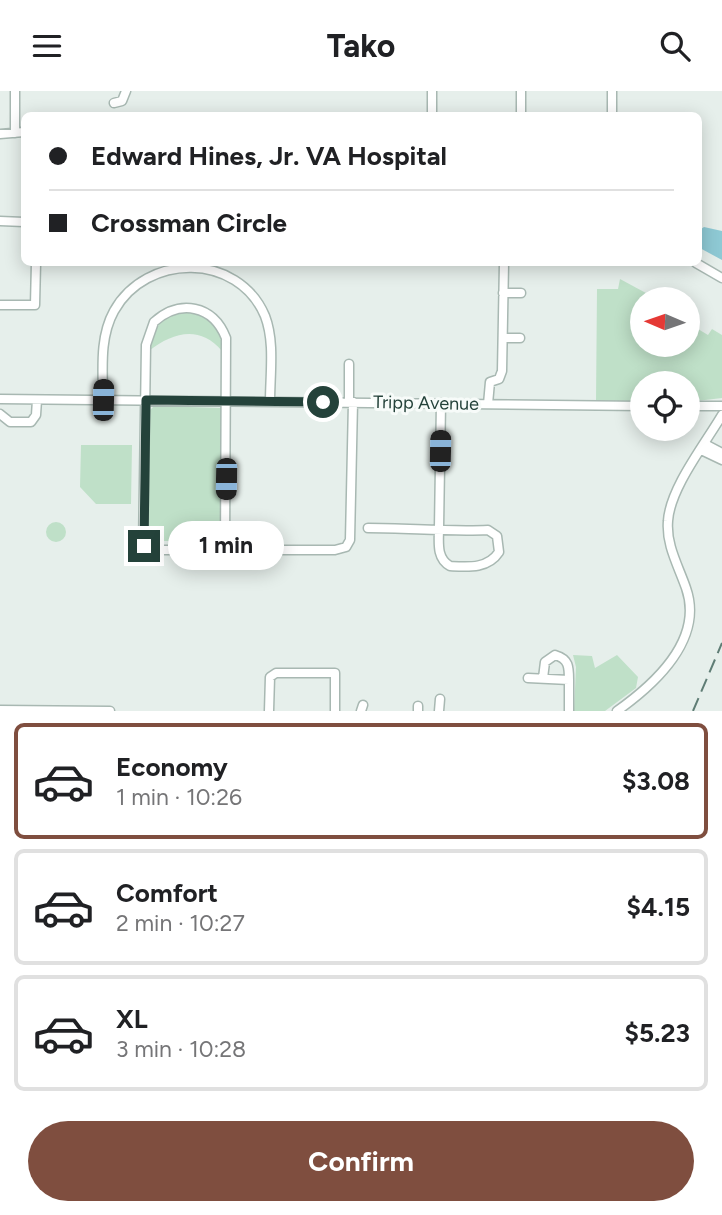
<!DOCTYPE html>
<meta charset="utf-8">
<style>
body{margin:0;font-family:Figtree,sans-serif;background:#f6f6f6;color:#202124;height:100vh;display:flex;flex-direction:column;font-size:26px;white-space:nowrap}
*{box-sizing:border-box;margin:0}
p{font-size:23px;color:#757577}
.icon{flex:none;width:38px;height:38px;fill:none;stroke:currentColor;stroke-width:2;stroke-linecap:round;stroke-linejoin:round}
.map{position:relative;height:620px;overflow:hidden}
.side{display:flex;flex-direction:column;background:#fff;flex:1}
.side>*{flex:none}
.guide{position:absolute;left:21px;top:21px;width:681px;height:154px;border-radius:10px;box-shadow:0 4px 18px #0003;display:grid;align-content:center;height:154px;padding:0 28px;background:#fff}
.needle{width:46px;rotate:272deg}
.tools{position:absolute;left:630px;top:196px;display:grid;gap:14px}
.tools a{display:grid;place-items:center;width:70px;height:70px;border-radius:50%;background:#fff;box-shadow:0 4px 18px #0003;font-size:35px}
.end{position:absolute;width:32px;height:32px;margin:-16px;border:9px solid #24423a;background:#fff;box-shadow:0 0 0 4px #fff}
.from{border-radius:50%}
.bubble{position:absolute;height:49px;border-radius:24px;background:#fff;box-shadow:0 4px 18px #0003;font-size:23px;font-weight:700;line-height:49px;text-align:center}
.car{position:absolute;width:21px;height:42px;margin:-21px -10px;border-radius:9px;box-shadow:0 0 5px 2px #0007;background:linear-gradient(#222 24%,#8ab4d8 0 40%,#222 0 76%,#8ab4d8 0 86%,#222 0)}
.guide b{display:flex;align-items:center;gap:24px;height:66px;font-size:26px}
.guide b+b{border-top:2px solid #e0e0e0}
.guide i{width:18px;height:18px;background:#202124}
ul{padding:12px 0 0;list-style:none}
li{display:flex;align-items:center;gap:21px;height:116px;margin:0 14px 10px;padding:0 14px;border:4px solid #e0e0e0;border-radius:10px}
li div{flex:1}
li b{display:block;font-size:26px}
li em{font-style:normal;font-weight:700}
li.current{border-color:#7f4e3f}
li>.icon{width:63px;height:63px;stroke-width:1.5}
.cta{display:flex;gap:14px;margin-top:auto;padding:14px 28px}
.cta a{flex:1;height:80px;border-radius:42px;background:#7f4e3f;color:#fff;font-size:28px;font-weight:700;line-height:80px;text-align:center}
header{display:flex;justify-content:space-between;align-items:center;height:91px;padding:0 28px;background:#fff;font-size:32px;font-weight:700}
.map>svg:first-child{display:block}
.green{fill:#bfe0c8}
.water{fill:#8ec9d4}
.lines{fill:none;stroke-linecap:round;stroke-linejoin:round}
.minor-casing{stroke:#a8b8b2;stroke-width:11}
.minor{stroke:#fff;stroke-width:8}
.rail{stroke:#5f7d75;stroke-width:2;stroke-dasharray:14 7;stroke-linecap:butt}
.route{stroke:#24423a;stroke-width:9}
.labels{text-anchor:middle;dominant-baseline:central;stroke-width:6;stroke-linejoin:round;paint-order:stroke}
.street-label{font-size:18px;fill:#24423a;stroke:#f7fbf9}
</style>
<header><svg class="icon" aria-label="menu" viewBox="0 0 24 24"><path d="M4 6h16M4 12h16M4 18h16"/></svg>Tako<svg class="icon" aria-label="search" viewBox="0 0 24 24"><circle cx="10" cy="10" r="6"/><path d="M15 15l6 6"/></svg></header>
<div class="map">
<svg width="722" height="620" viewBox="0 0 722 620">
<rect width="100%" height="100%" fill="#e6efeb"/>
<path class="green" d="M620,188L657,208H642V254H688V232L708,244L712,238L722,244V307L688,311V292H642V311L596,310L597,198H618Z
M176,221C198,221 230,230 222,260C200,234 173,241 149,260C148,240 160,231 176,221Z
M154,315L223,317L222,449L220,450H151L147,445L149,320Z
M81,354H132L131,413H96L80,396Z
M46 441a10 10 0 1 1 20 0a10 10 0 1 1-20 0Z
M617,564L638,586L636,597L605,620H574L576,576L573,564L592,565L595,577Z"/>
<path class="water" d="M704,136L722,140V169L698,156V140Z"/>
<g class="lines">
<g class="minor-casing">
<path id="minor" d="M114,12L122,10L126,0
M432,24V0
M521,24V0
M612,24V0
M15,42V0
M0,43L24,41
M0,130L24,131
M696,172L722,187
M503,202H521
M0,214H35L36,172
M503,247H520
M0,308L642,315
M103,309C103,280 99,247 114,220C146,162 238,161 265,225C275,251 270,283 270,311
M349,311V273
M488,313L490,291L499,288L502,280L504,172
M688,315H722
M0,323L10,331H31L36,324L37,309
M705,353L722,362
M701,359L722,369
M368,437C409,437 449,441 488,439L497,445L499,461C488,478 468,476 450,475C436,467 439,451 439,437L441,312
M225,460L226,247C213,214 180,208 154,231L146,254L143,459H335L346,456L350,449L353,311
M528,587L569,589V620
M543,587L545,571L555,564C569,568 569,576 569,589
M0,619L110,620
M269,620L270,586L276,582H335V620
M361,620L363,614
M418,620V615
M439,620L440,608
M617,620C655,593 704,548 686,497C678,474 666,454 668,430C670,397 705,353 722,324"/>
</g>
<use href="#minor" class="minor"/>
<path class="rail" d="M693,620L722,552"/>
</g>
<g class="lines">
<path class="route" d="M144,455L146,309L323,311"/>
</g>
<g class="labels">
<g class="street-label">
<text transform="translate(426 312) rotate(1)">Tripp Avenue</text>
</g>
</g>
</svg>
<div class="tools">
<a><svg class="needle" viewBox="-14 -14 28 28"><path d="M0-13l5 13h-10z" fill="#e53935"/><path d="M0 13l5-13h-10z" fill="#757577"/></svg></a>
<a><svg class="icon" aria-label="locate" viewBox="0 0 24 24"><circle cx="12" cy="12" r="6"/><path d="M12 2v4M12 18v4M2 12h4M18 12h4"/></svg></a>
</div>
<i class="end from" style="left:323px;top:311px"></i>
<i class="end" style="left:144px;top:455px"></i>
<div class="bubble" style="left:168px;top:430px;width:116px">1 min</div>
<i class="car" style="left:103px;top:309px;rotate:1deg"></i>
<i class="car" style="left:440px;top:360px;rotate:1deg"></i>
<i class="car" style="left:226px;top:388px;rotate:181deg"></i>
<div class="guide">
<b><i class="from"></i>Edward Hines, Jr. VA Hospital</b>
<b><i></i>Crossman Circle</b>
</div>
</div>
<section class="side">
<ul>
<li class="current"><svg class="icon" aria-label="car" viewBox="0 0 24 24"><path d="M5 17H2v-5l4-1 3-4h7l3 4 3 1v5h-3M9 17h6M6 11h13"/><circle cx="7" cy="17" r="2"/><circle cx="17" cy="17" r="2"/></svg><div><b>Economy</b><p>1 min · 10:26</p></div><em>$3.08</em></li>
<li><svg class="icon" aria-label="car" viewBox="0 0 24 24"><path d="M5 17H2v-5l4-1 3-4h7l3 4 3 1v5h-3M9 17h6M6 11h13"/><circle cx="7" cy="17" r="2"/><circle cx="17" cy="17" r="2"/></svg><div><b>Comfort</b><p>2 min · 10:27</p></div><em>$4.15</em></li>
<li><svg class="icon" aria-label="car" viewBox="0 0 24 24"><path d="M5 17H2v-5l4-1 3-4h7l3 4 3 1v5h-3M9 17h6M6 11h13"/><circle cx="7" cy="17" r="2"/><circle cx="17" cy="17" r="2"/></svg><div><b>XL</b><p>3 min · 10:28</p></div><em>$5.23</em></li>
</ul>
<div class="cta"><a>Confirm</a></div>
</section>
